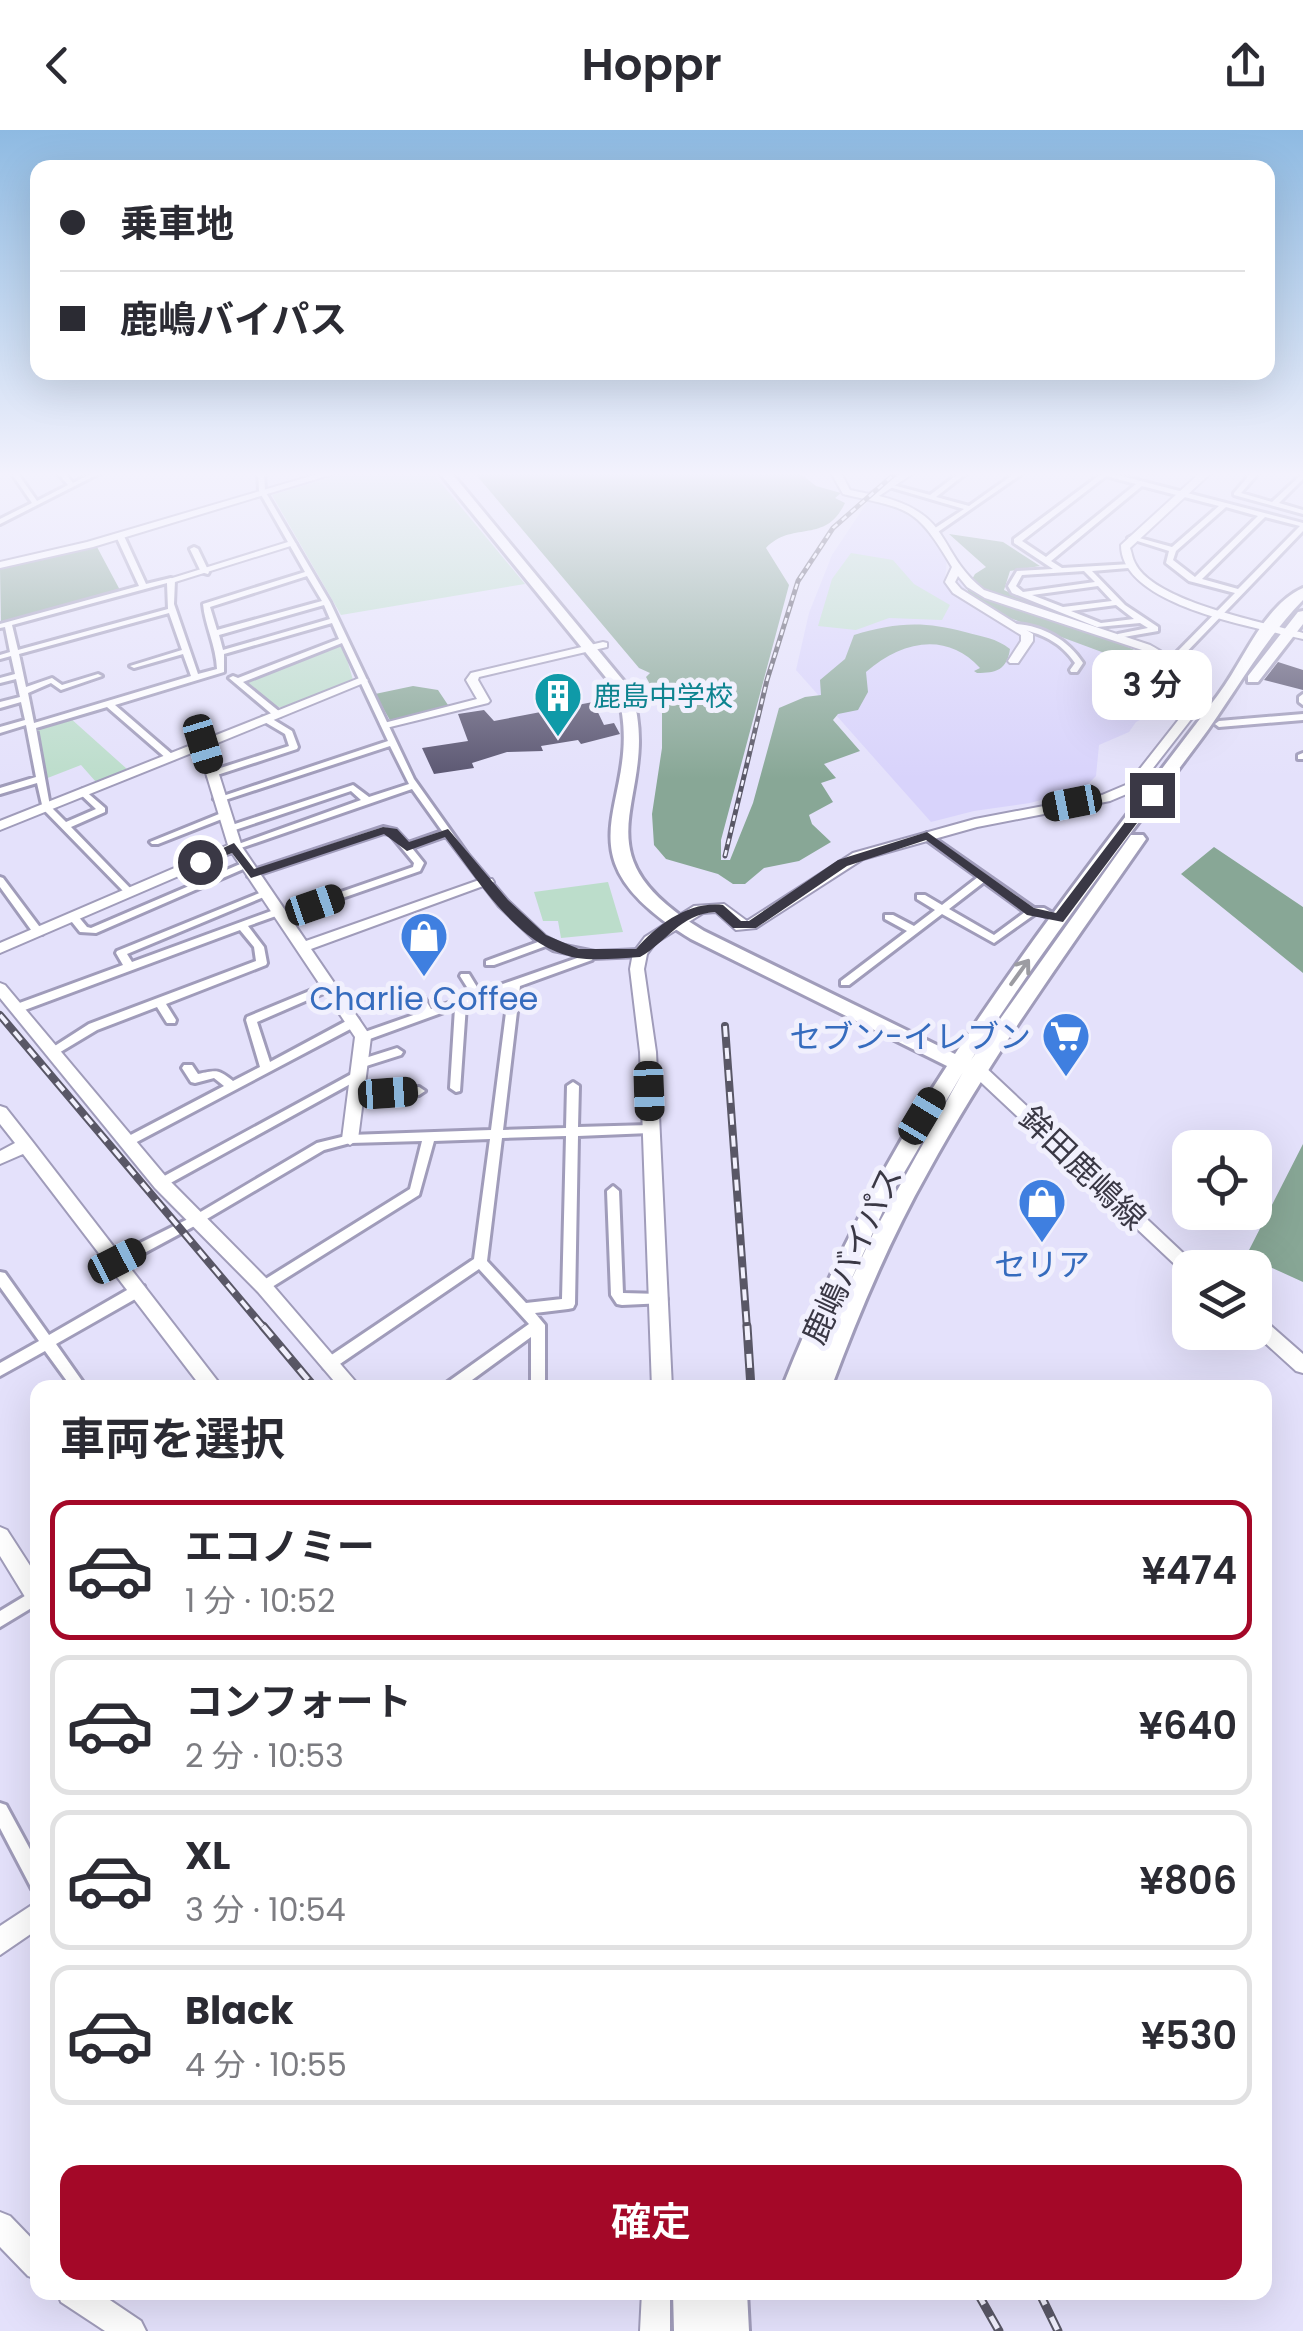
<!DOCTYPE html>
<html lang="ja">
<meta charset="utf-8">
<style>
body{margin:0;font-family:Poppins,"Noto Sans JP",sans-serif;background:#f2f2f3;color:#2b2b33;height:100vh;display:flex;flex-direction:column;font-size:38px;white-space:nowrap}
*{box-sizing:border-box;margin:0}
p{font-size:32px;color:#7c7c81}
.icon{flex:none;width:55px;height:55px;fill:none;stroke:currentColor;stroke-width:2;stroke-linecap:round;stroke-linejoin:round}
.map{position:relative;flex:1;overflow:hidden}
.panel{position:absolute;left:30px;top:1250px;width:1242px;height:920px;display:flex;flex-direction:column;background:#fff;border-radius:20px;box-shadow:0 10px 40px #0002}
.panel>*{flex:none}
.guide{position:absolute;left:30px;top:30px;width:1245px;height:220px;border-radius:20px;box-shadow:0 10px 40px #0002;display:grid;align-content:center;height:220px;padding:0 30px;background:#fff}
.controls{position:absolute;left:1172px;top:1000px;display:grid;gap:20px}
.controls a{display:grid;place-items:center;width:100px;height:100px;border-radius:20px;background:#fff;box-shadow:0 10px 40px #0002;font-size:50px}
.end{position:absolute;width:45px;height:45px;margin:-22px;border:12px solid #3a3845;background:#fff;box-shadow:0 0 0 5px #fff}
.from{border-radius:50%}
.bubble{position:absolute;height:70px;border-radius:20px;background:#fff;box-shadow:0 10px 40px #0002;font-size:32px;font-weight:600;line-height:70px;text-align:center}
.car{position:absolute;width:30px;height:60px;margin:-30px -15px;border-radius:12px;box-shadow:0 0 8px 2px #0007;background:linear-gradient(#222 24%,#8ab4d8 0 40%,#222 0 76%,#8ab4d8 0 86%,#222 0)}
.guide b{display:flex;align-items:center;gap:35px;height:95px;font-size:38px}
.guide b+b{border-top:2px solid #e1e1e2}
.guide i{width:25px;height:25px;background:#2b2b33}
ul{padding:0;list-style:none}
li{display:flex;align-items:center;gap:30px;height:140px;margin:0 20px 15px;padding:0 10px;border:5px solid #e1e1e2;border-radius:20px}
li div{flex:1}
li b{display:block;font-size:38px}
li em{font-style:normal;font-weight:600}
li.on{border-color:#a40828}
li>.icon{width:90px;height:90px;stroke-width:1.5}
h2{padding:0 30px;font-size:45px;line-height:120px}
.action{display:flex;gap:20px;margin-top:auto;padding:20px 30px}
.action a{flex:1;height:115px;border-radius:20px;background:#a40828;color:#fff;font-size:40px;font-weight:600;line-height:115px;text-align:center}
header{display:flex;justify-content:space-between;align-items:center;height:130px;padding:0 30px;background:#fff;font-size:45px;font-weight:600}
.map>svg:first-child{display:block}
.built{fill:#d8d3fb}
.green{fill:#bcddcb}
.forest{fill:#88a796}
.building{fill:#5a5671}
.lines{fill:none;stroke-linecap:round;stroke-linejoin:round}
.street-casing{stroke:#a09cba;stroke-width:6}
.secondary-casing{stroke:#a09cba;stroke-width:4}
.highway-casing{stroke:#a09cba;stroke-width:6}
.street{fill:#fff;fill-rule:evenodd}
.secondary{fill:#fff;fill-rule:evenodd}
.highway{fill:#fff;fill-rule:evenodd}
.rail-far2-casing{stroke:#595766;stroke-width:5}
.rail-far1-casing{stroke:#595766;stroke-width:8}
.rail-casing{stroke:#595766;stroke-width:9}
.rail-far2{stroke:#f1f0fd;stroke-width:2.5;stroke-dasharray:6;stroke-linecap:butt}
.rail-far1{stroke:#f1f0fd;stroke-width:4;stroke-dasharray:11;stroke-linecap:butt}
.rail{stroke:#f1f0fd;stroke-width:5;stroke-dasharray:14;stroke-linecap:butt}
.oneway{stroke:#9c9ca2}
.route{fill:#3a3845}
.labels{text-anchor:middle;dominant-baseline:central;stroke-width:10;stroke-linejoin:round;paint-order:stroke}
.far-culture-label{font-size:28px;fill:#0d838f;stroke:#f1f0fd;text-anchor:start}
.shop-label{font-size:32px;fill:#366cbe;stroke:#f1f0fd}
.street-label{font-size:32px;fill:#3a3845;stroke:#f1f0fd}
</style>
<header><svg class="icon" aria-label="back" viewBox="0 0 24 24"><path d="M15 5l-7 7 7 7"/></svg>Hoppr<svg class="icon" aria-label="share" viewBox="0 0 24 24"><path d="M12 15V3M7 8l5-5 5 5M5 13v7h14v-7"/></svg></header>
<div class="map">
<svg width="1303" height="2201" viewBox="0 0 1303 2201">
<rect width="100%" height="100%" fill="#e4e1fb"/>
<path class="built" d="M870,368L900,376L923,392L947,428L945,450H958L976,462L1177,549L1189,565L1136,592L1129,602L1099,615L1096,646L1084,658L1030,673L974,681L931,692L796,540L809,483L832,425Z"/>
<path class="green" d="M351,341H431L525,454L341,485L272,365Z
M851,423L893,430L914,454L950,475L942,490L889,488L856,500L818,496L832,449Z
M342,512L353,550C338,556 290,582 275,576C264,572 251,559 242,551Z
M69,587L127,639L96,652L81,635L45,649L37,597Z
M608,752L623,802L561,808L558,791H543L534,762Z"/>
<path class="forest" d="M473,341H797L816,356L841,363L835,368L845,373C825,415 793,390 766,418L789,455L721,710V730H730L753,673L779,578L805,567L821,565L820,550L845,529L854,505C895,492 925,491 965,502C983,507 996,508 1010,519C1007,540 996,543 977,543L974,541L980,538C947,501 901,511 866,542L868,562L858,580L838,584L833,590L860,621L824,634L836,648L821,653L833,672L809,685L812,694L831,712L799,731L764,738L745,754H733L718,744L666,729L654,715L652,684L662,618V577L646,547L650,543L639,538Z
M949,404L1003,412L1040,436L1010,441L1004,460L1167,535L1186,549L1194,561L1157,557L1146,541L1118,528L972,474L967,458L975,444L986,437Z
M97,417L121,462L1,495L0,439Z
M413,556L438,560L450,578L391,592L375,564Z
M1214,717L1303,777V843L1181,744Z
M1303,1014V1152L1246,1126Z"/>
<path class="building" d="M1278,532L1303,540V560L1264,550Z
M593,572L604,595L614,593L620,604L581,614L578,610L541,616L543,621L507,622L472,633L474,638L434,644L422,618L468,611L458,584L484,580L494,591Z"/>
<g class="lines">
<g class="street-casing">
<path id="street" d="M10,341H16L37,371L68,355L56,341H63L73,353L96,341H104L0,394V389L32,373Z
M258,341H264L265,361L330,472L414,649L468,725L507,771L545,807L560,815L595,822L640,820L645,823L640,826L593,828L592,830L520,856L503,1000L566,998L567,956L573,952L579,956L578,997L650,995L656,999L650,1003L578,1006L575,1174L573,1178L568,1179L535,1183L545,1195V1258H531V1207L461,1258H443L445,1254L529,1194L479,1139L334,1238L329,1240L324,1238L322,1234L324,1230L474,1129L490,1009L434,1011L419,1065L264,1162L259,1161L258,1157L259,1153L410,1059L422,1011L350,1013L324,1020L200,1093L122,1135H112L111,1131L112,1127L192,1087L317,1013L350,1005L491,1000L509,859L483,871L466,875L460,961L456,962L450,958L455,878L367,910L363,911L357,907L359,904L422,882L413,867L414,864H422L431,879L472,865L460,846L461,844H469L480,862L583,826L553,820L546,816L494,835H486V831L538,812L499,775L446,706L412,718L424,733L420,741L285,788L281,789L276,786L248,796L264,817L267,833L266,835L166,874L176,890L175,893H167L157,877L97,900L57,924L53,925L47,921L89,894L256,831L254,817L240,800L22,881L18,882L13,878L14,875L123,835L116,823L117,821L262,762L266,761L271,764L127,824L132,832L274,780L278,779L283,782L413,737L414,733L390,704L384,703L254,746H248V742L383,697L396,700L408,713L442,701L412,659L238,719H232L230,717L361,670L351,661L232,701H226V697L353,655L369,667L409,654L390,616L222,671L219,672L214,669L388,611L342,513L243,552L280,582V586H274L229,548L233,546L238,548L339,509L332,493L224,524V542L115,575L173,625V629H167L107,577L36,598L50,676L66,692L96,679L78,662L83,659L105,678V682L71,697L132,760V764H126L43,679L37,653L0,664V658L36,647L26,595L0,603V597L25,590L21,572L0,578V572L20,567L16,549L0,553V548L15,544L11,526L0,529V525L10,522L5,497L0,498V494L139,456L116,406L120,404L124,406L146,454L171,448L175,450L174,474L198,544L217,539C216,515 205,496 203,474L305,442L259,361ZM307,446L322,471L217,500L210,477ZM167,453L168,479L18,520L12,495ZM324,475L330,489L223,520L219,505ZM169,483L182,520L130,536L134,538L183,524L191,546L34,593L28,563L51,553L61,560L102,546L98,544L62,555L52,548L26,557L19,524ZM566,1006L562,1169L526,1173L487,1131L502,1008Z
M962,341H969L936,367L969,376L1018,341H1026L935,404H932V400L964,379L886,356L889,354L930,365Z
M1105,341H1112L1110,343L1303,393V401L1175,534H1169V530L1235,463L1189,451L1166,433L1169,421L1128,408L1132,406L1172,417L1219,376L1142,356L1051,431L1062,438L1131,434V438H1128L1092,441L1125,475L1158,497V501L1118,508V504L1148,498L1140,493L1097,497L1012,463L1008,456L1017,441L1053,439L1014,413V409ZM1106,346L1136,354L1046,427L1022,411ZM1226,377L1258,386L1195,447L1173,430L1176,421ZM1265,387L1300,396L1238,459L1202,449ZM1084,441L1095,452L1023,462L1016,456L1022,445ZM1098,456L1112,471L1063,477L1032,465ZM1116,475L1134,489L1101,493L1071,481Z
M1146,341H1155L1152,343Z
M1253,341H1260L1241,363L1272,372L1303,343V349L1279,373L1303,380V384L1234,365V363Z
M194,417L198,419L209,442L208,444L201,442L190,419Z
M1016,494C1044,496 1068,510 1083,533L1077,542H1071L1070,540L1075,533C1061,512 1041,503 1016,498Z
M1303,564V575L1299,572V567Z
M1303,584V590L1219,597L1215,594L1219,591Z
M263,587H269L292,601L298,617L297,619L214,646H208V642L289,616L285,604L263,591Z
M1303,623V629H1298V625Z
M224,682L229,685L227,687L158,714H152L150,712Z
M927,703L1034,778H1044L1063,789L1058,792L1039,783L1035,784L994,813L942,784L849,855H841V851L907,801L885,789V785H893L914,796L935,780L917,769V765H925L942,775L978,747L924,708L922,706ZM984,752L1025,782L994,805L949,779Z
M245,732L250,735L248,737L96,803L80,802L68,787L69,785H77L87,797L91,798Z
M0,747L3,748L42,800V804H34L0,757Z
M329,853L334,857L333,859L257,892L270,932L350,889H358L359,892L358,895L131,1015H123L121,1012L123,1009L224,956L214,948L195,953L191,952L182,938L184,935H192L198,944C217,940 218,939 233,951L260,937L246,890L247,887Z
M397,918L403,922L401,925L360,938L354,934L356,931Z
M359,940L365,944L363,947L165,1056H157L155,1053L157,1050Z
M419,957L425,961L419,965L356,969L350,965L356,961Z
M613,1056L619,1061L623,1163L660,1164L665,1165L667,1169L665,1173L622,1175L617,1174L611,1165L607,1061Z
M0,1142L5,1143L49,1205L134,1156H144L145,1160L144,1164L56,1214L87,1258H72L45,1221L0,1246V1233L39,1211L0,1157Z
M38,1458V1474L0,1497V1481Z
M0,1673L6,1675L38,1734V1762L32,1759L0,1698Z"/>
</g>
<g class="secondary-casing">
<path id="secondary" d="M328,341H343L93,417L0,438V432L87,412Z
M830,341H840L850,360L869,364L905,341H917L879,366C955,385 935,421 984,460L1150,515C1175,529 1193,542 1210,565L1136,660L1110,671L977,697L863,729L756,798L736,800L716,782L703,783L655,813L647,824L644,839L656,922L672,1258H652L640,922L630,839L633,823L645,807L694,776L724,774L747,791L853,723L975,689L1102,665L1128,654L1198,565C1182,544 1165,532 1142,520L985,468L967,457L958,446L955,452L961,459L1033,504V511L1018,533H1010L1008,531L1021,511V505L953,463L945,452L952,437C915,375 910,380 843,364Z
M1202,341H1213L1130,418C1132,423 1132,428 1135,433C1154,472 1263,492 1303,503V509C1256,497 1121,476 1121,415Z
M288,412L297,414L175,452L166,450Z
M603,512L607,513V517L479,547L478,550L490,571L488,573L386,598L380,594L477,569L466,550L471,543Z
M362,547L368,550L366,552L210,616L242,717L306,811L482,749H492L494,752L311,819L371,907L358,1009L350,1015L342,1009L355,907L232,723L0,823V813L228,715L199,620L0,700V691Z
M0,853L5,855L167,1048L270,1152L361,1258H340L258,1162L155,1058L0,868Z
M976,932L982,934L1199,1138H1190V1145L1184,1143L970,942L968,938L970,934Z
M0,976L6,978L32,1011L223,1258H202L23,1024L0,1034V1021L15,1013L0,994Z
M1255,1185L1262,1188L1303,1224V1243L1296,1241L1253,1202Z
M0,1397L7,1400L38,1448V1478L30,1475L0,1426Z
M38,1771V1799L0,1825V1796Z
M0,2082L10,2086L38,2115V2150L28,2146L0,2117Z
M57,2162H98L141,2191L146,2201H105L61,2172Z
M642,2162H670V2201H640Z"/>
</g>
<g class="highway-casing">
<path id="highway" d="M438,341H450L631,560C666,669 566,718 704,801L955,924C1036,800 1129,683 1218,565C1244,531 1263,476 1303,458V470C1262,512 1234,565 1199,612C1121,716 1041,820 971,930L1131,705H1143L1146,709C1070,818 992,925 928,1042C889,1111 859,1183 831,1258H782C827,1145 880,1038 947,936L691,809C544,719 650,673 617,561ZM963,942L873,1104L837,1180L888,1070Z
M1303,481V494L1258,552H1248V546L1298,482Z
M673,2162H747L749,2201H674Z"/>
</g>
<use href="#street" class="street"/>
<use href="#secondary" class="secondary"/>
<use href="#highway" class="highway"/>
<g class="rail-far2-casing">
<path id="rail-far2" d="M725,726L767,550L798,451L833,398L898,341"/>
</g>
<g class="rail-far1-casing">
<path id="rail-far1" d="M0,885L265,1199
M725,896L747,1199"/>
</g>
<g class="rail-casing">
<path id="rail" d="M263,1196L315,1258
M747,1196L751,1258
M977,2162L999,2201
M1039,2162L1058,2201"/>
</g>
<use href="#rail-far2" class="rail-far2"/>
<use href="#rail-far1" class="rail-far1"/>
<use href="#rail" class="rail"/>
</g>
<defs><path id="oneway-shaft" d="M-6 0H5M1.5-3L5.5 0L1.5 3" fill="none" stroke-width="1.6" stroke-linecap="round" stroke-linejoin="round" transform="scale(2.5)"/></defs>
<use class="oneway" href="#oneway-shaft" transform="translate(1020 842) rotate(-54)"/>
<linearGradient id="sky" x2="0" y2="1"><stop stop-color="#8ebae2"/><stop offset="0.53" stop-color="#f3f2fd"/><stop offset="1" stop-color="#f3f2fd" stop-opacity="0"/></linearGradient>
<rect width="1303" height="649" fill="url(#sky)"/>
<path class="route" d="M1148,662L1158,665L1063,792L1027,785L926,710L847,736L756,798H733L715,782C680,784 666,813 640,827C620,828 596,831 577,828C517,817 479,751 445,707L407,721L384,704L251,748L232,723L200,736L193,732L234,713L254,739L383,697L397,699L409,712L448,699L508,770L546,805L579,819H636C658,794 689,771 723,775L741,791H749L838,730L927,702L1034,778L1056,783Z"/>
<defs>
<g id="building-pin" transform="scale(2.5)"><path d="M0 17L-7.5 6A9.5 9.5 0 1 1 7.5 6Z" fill="#0f9aa8" stroke="#f1f0fd"/><path d="M-4-6H4V6H1V3H-1V6H-4ZM-2.5-4.3h1.7v1.8h-1.7ZM.8-4.3h1.7v1.8H.8ZM-2.5-1h1.7V.8h-1.7ZM.8-1h1.7V.8H.8Z" fill="#fff"/></g>
<g id="shop-pin" transform="scale(2.5)"><path d="M0 17L-7.5 6A9.5 9.5 0 1 1 7.5 6Z" fill="#3f7fe0" stroke="#f1f0fd"/><path d="M-5-2.5h2.3a2.7 3.5 0 0 1 5.4 0H5L5.5 6h-11ZM-1.5-2.5h3a1.5 2.3 0 0 0-3 0Z" fill="#fff"/></g>
<g id="supermarket-pin" transform="scale(2.5)"><path d="M0 17L-7.5 6A9.5 9.5 0 1 1 7.5 6Z" fill="#3f7fe0" stroke="#f1f0fd"/><path d="M-6-5.5h2.5l.6 2H6L4.5 2H-2.5L-4.4-4H-6ZM-1.5 3.2a1.3 1.3 0 1 0 .1 0ZM3 3.2a1.3 1.3 0 1 0 .1 0Z" fill="#fff"/></g>
</defs>
<g fill-rule="evenodd">
<use href="#building-pin" x="558" y="566"/>
<use href="#shop-pin" x="424" y="806"/>
<use href="#supermarket-pin" x="1066" y="906"/>
<use href="#shop-pin" x="1042" y="1072"/>
</g>
<g class="labels">
<g class="far-culture-label">
<text x="593" y="566">鹿島中学校</text>
</g>
<g class="shop-label">
<text x="424" y="868">Charlie Coffee</text>
<text x="1031" y="906" text-anchor="end">セブン-イレブン</text>
<text x="1042" y="1134">セリア</text>
</g>
<g class="street-label">
<text transform="translate(1083 1038) rotate(44)">鉾田鹿嶋線</text>
<text transform="translate(852 1125) rotate(-65)">鹿嶋バイパス</text>
</g>
</g>
</svg>
<div class="controls">
<a><svg class="icon" aria-label="locate" viewBox="0 0 24 24"><circle cx="12" cy="12" r="6"/><path d="M12 2v4M12 18v4M2 12h4M18 12h4"/></svg></a>
<a><svg class="icon" aria-label="layers" viewBox="0 0 24 24"><path d="M12 4l9 5-9 5-9-5zM3 14l9 5 9-5"/></svg></a>
</div>
<i class="end from" style="left:200px;top:732px"></i>
<i class="end" style="left:1152px;top:665px"></i>
<div class="bubble" style="left:1092px;top:520px;width:120px">3 分</div>
<i class="car" style="left:203px;top:614px;rotate:163deg"></i>
<i class="car" style="left:1072px;top:673px;rotate:259deg"></i>
<i class="car" style="left:315px;top:775px;rotate:71deg"></i>
<i class="car" style="left:649px;top:961px;rotate:178deg"></i>
<i class="car" style="left:388px;top:963px;rotate:86deg"></i>
<i class="car" style="left:922px;top:986px;rotate:31deg"></i>
<i class="car" style="left:117px;top:1131px;rotate:63deg"></i>
<div class="guide">
<b><i class="from"></i>乗車地</b>
<b><i></i>鹿嶋バイパス</b>
</div>
<section class="panel">
<h2>車両を選択</h2>
<ul>
<li class="on"><svg class="icon" aria-label="car" viewBox="0 0 24 24"><path d="M5 17H2v-5l4-1 3-4h7l3 4 3 1v5h-3M9 17h6M6 11h13"/><circle cx="7" cy="17" r="2"/><circle cx="17" cy="17" r="2"/></svg><div><b>エコノミー</b><p>1 分 · 10:52</p></div><em>¥474</em></li>
<li><svg class="icon" aria-label="car" viewBox="0 0 24 24"><path d="M5 17H2v-5l4-1 3-4h7l3 4 3 1v5h-3M9 17h6M6 11h13"/><circle cx="7" cy="17" r="2"/><circle cx="17" cy="17" r="2"/></svg><div><b>コンフォート</b><p>2 分 · 10:53</p></div><em>¥640</em></li>
<li><svg class="icon" aria-label="car" viewBox="0 0 24 24"><path d="M5 17H2v-5l4-1 3-4h7l3 4 3 1v5h-3M9 17h6M6 11h13"/><circle cx="7" cy="17" r="2"/><circle cx="17" cy="17" r="2"/></svg><div><b>XL</b><p>3 分 · 10:54</p></div><em>¥806</em></li>
<li><svg class="icon" aria-label="car" viewBox="0 0 24 24"><path d="M5 17H2v-5l4-1 3-4h7l3 4 3 1v5h-3M9 17h6M6 11h13"/><circle cx="7" cy="17" r="2"/><circle cx="17" cy="17" r="2"/></svg><div><b>Black</b><p>4 分 · 10:55</p></div><em>¥530</em></li>
</ul>
<div class="action"><a>確定</a></div>
</section>
</div>
